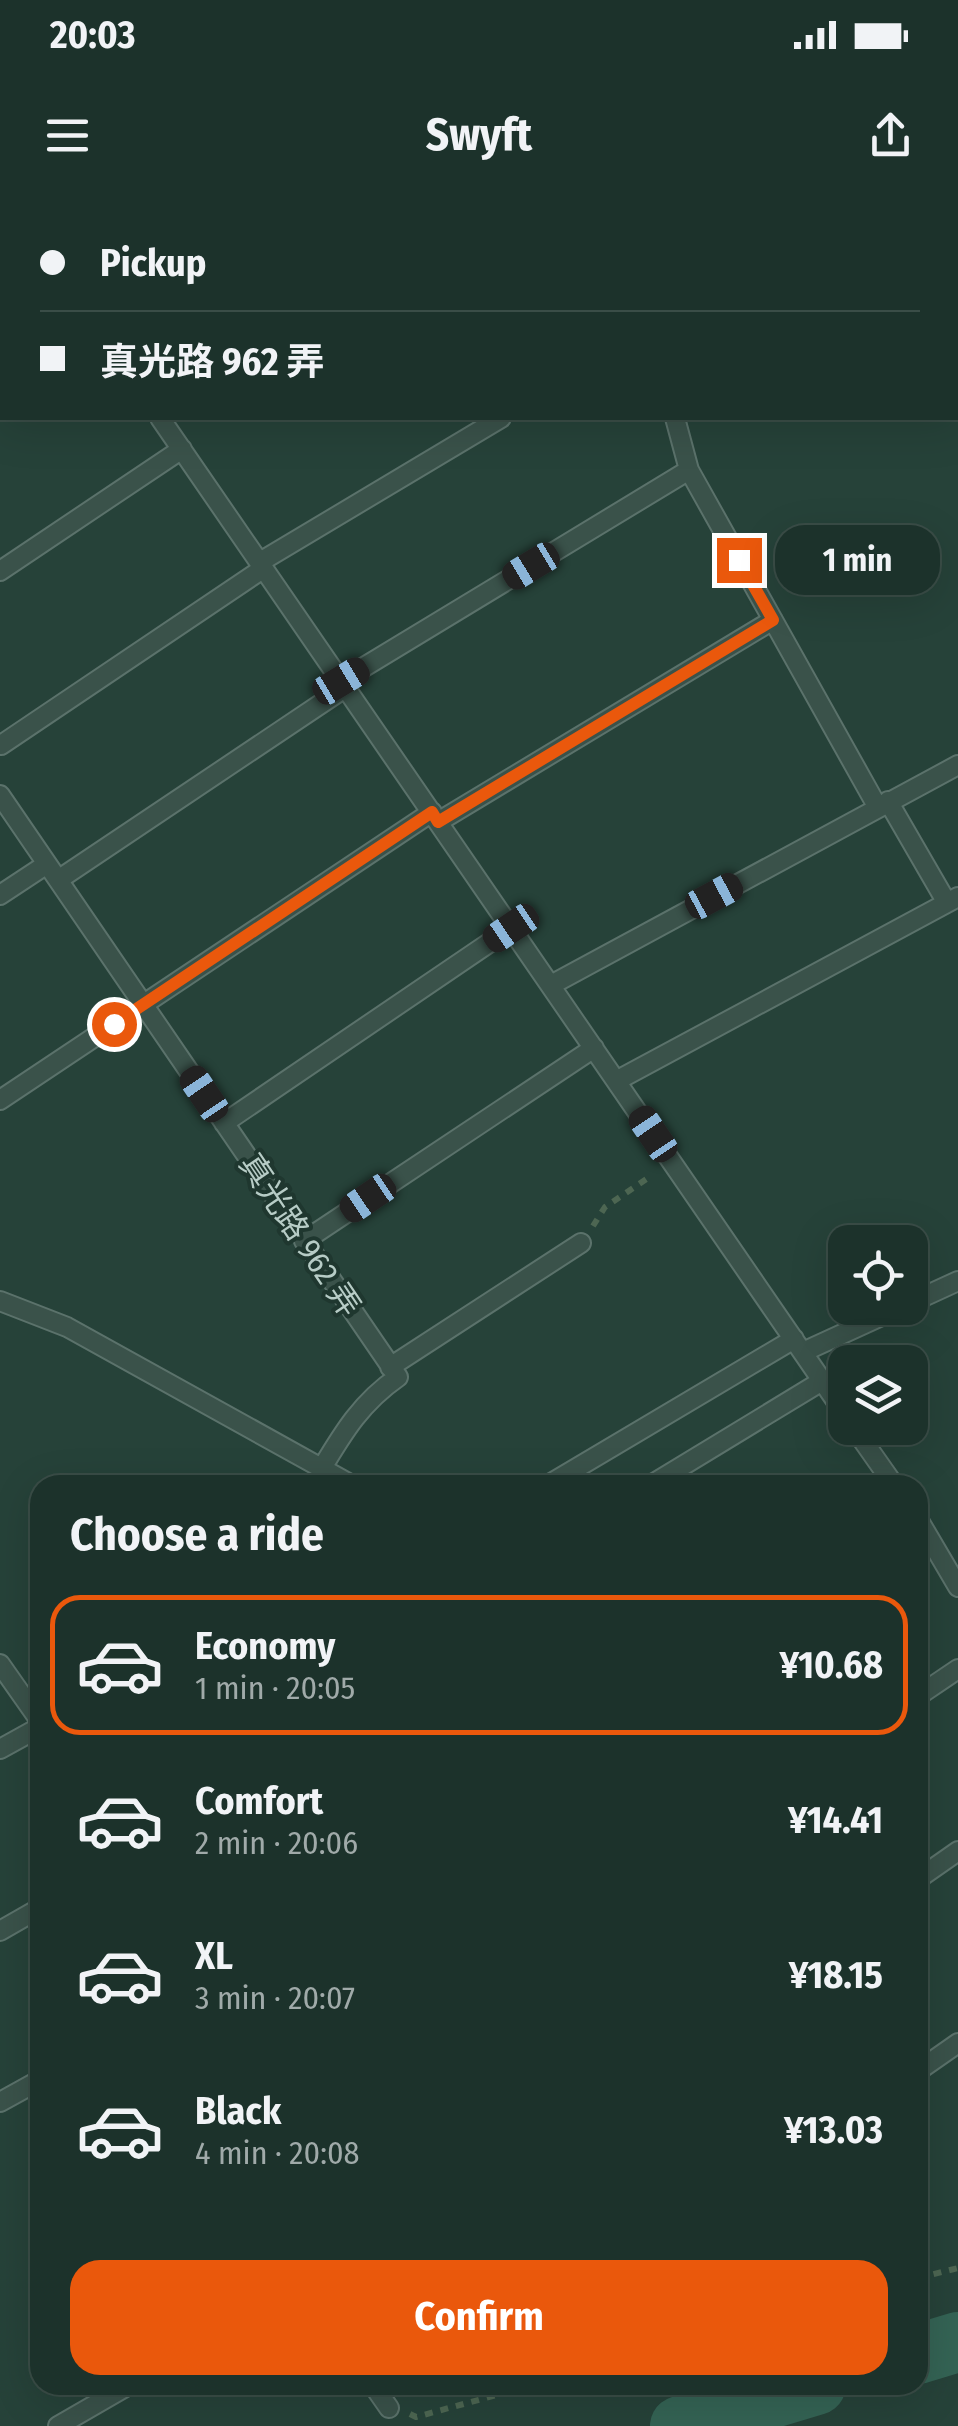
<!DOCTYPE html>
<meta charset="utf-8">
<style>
body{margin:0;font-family:"Fira Sans Condensed","Noto Sans SC",sans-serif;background:#253a33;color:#f1f3f6;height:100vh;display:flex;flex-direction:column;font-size:38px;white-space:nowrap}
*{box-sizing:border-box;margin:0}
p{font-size:32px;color:#a0aaa9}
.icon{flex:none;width:55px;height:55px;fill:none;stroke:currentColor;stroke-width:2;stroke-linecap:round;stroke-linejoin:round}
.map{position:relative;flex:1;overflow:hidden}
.drawer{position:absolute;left:30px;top:1275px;width:898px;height:920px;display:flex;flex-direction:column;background:#1c322b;border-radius:30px;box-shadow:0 10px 40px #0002,0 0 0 2px #3a4d47}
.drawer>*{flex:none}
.hud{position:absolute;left:0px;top:0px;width:960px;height:220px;box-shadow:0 10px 40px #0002,0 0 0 2px #3a4d47;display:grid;align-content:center;height:220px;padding:0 40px;background:#1c322b}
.tools{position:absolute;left:828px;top:1025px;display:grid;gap:20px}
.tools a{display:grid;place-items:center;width:100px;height:100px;border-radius:20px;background:#1c322b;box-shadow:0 10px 40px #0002,0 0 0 2px #3a4d47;font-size:50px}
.end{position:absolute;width:45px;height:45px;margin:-22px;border:12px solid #ea580c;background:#fff;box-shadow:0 0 0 5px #fff}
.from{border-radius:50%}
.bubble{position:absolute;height:70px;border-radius:30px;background:#1c322b;box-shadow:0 10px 40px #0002,0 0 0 2px #3a4d47;font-size:32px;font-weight:700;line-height:70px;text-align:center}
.car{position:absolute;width:30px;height:60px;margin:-30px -15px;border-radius:12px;box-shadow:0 0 8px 2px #0007;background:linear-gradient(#222 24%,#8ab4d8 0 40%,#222 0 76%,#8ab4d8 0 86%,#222 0)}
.hud b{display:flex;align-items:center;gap:35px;height:95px;font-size:38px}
.hud b+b{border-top:2px solid #3a4d47}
.hud i{width:25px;height:25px;background:#f1f3f6}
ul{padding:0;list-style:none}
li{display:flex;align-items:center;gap:30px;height:140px;margin:0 20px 15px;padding:0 20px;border:5px solid transparent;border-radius:30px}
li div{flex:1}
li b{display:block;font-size:38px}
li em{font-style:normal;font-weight:700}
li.active{border-color:#ea580c}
li>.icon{width:90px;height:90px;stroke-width:1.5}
h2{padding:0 40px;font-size:45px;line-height:120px}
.cta{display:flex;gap:20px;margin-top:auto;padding:20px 40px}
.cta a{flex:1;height:115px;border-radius:30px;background:#ea580c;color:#fff;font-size:40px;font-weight:700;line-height:115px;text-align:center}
.status{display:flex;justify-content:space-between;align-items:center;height:70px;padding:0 50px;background:#1c322b;direction:ltr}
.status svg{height:28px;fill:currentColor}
header{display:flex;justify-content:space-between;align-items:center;height:130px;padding:0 40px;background:#1c322b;font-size:45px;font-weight:700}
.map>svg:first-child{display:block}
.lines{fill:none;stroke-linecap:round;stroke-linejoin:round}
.river{stroke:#346354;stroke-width:60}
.lane-casing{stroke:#5b726b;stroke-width:22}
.path{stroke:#4d6652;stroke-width:6;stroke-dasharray:8 8;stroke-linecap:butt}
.lane{stroke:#3a524a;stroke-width:18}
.route{stroke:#ea580c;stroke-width:12}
.labels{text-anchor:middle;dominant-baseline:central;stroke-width:8;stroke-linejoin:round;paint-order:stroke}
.street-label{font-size:32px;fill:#b7ccc6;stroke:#1f372f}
</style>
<div class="status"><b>20:03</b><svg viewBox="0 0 49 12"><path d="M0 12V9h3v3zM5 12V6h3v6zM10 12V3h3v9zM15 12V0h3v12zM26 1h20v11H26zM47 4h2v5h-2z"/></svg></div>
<header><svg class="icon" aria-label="menu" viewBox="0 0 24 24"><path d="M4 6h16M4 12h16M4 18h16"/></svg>Swyft<svg class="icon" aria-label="share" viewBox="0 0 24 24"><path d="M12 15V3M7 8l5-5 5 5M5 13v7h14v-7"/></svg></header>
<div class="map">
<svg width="958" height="2226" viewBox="0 0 958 2226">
<rect width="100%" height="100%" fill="#264239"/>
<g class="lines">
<path class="river" d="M918,2154L958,2142
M680,2226L816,2185"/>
<g class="lane-casing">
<path id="lane" d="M9,0L11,2
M0,24L2,22
M0,198L2,197
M160,218L845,1214
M675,218L689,270L877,606
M260,362L501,218
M0,371L182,249
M341,481L689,270
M1,545L264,368
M0,595L398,1177C362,1202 344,1231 322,1268
M888,601L947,703
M438,622L773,420
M58,680L346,487
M0,695L47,664
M551,785L958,565
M616,881L958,697
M0,900L432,612
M224,923L511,728
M304,1041L594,848
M0,1101L67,1127L352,1285
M910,1103L958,1081
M803,1152L899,1108
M390,1167L581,1043
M854,1228L894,1285
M548,1285L794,1139
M651,1285L822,1181
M918,1319L958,1387
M0,1464L40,1521
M918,1496L958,1469
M0,1549L40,1527
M918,1679L958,1651
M0,1731L40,1708
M918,1871L958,1843
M0,1902L40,1880
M373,2185L389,2208
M58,2226L129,2185"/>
</g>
<path class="path" d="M593,1026L605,1007L651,976
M918,2078L958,2068
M410,2214L416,2217L533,2185"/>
<use href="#lane" class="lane"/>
</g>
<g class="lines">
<path class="route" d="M114,824L432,612L438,622L773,420L739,360"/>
</g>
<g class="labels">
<g class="street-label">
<text transform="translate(300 1035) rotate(56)">真光路 962 弄</text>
</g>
</g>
</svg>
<div class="tools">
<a><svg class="icon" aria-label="locate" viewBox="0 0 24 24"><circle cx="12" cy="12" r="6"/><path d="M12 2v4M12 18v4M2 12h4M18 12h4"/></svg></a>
<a><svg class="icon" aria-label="layers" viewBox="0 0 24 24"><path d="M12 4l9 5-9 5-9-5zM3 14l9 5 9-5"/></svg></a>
</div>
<i class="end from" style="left:114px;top:824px"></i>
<i class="end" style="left:739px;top:360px"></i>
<div class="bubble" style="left:775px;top:325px;width:165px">1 min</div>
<i class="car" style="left:531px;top:366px;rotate:239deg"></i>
<i class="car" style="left:341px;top:481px;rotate:59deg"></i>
<i class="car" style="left:714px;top:696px;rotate:62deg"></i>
<i class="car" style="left:511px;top:728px;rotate:236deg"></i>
<i class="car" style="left:204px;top:894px;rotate:326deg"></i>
<i class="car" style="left:653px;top:934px;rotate:326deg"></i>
<i class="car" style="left:368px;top:998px;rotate:236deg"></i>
<div class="hud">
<b><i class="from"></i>Pickup</b>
<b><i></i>真光路 962 弄</b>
</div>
<section class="drawer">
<h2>Choose a ride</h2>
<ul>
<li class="active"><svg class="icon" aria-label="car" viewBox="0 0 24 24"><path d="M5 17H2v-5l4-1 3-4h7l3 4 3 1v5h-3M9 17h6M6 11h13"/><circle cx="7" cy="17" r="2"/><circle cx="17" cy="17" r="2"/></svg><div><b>Economy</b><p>1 min · 20:05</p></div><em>¥10.68</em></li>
<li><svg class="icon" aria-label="car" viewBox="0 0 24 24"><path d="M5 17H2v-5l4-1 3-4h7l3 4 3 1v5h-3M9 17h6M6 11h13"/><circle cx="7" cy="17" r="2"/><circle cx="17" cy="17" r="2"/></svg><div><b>Comfort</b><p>2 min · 20:06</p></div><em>¥14.41</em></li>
<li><svg class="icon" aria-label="car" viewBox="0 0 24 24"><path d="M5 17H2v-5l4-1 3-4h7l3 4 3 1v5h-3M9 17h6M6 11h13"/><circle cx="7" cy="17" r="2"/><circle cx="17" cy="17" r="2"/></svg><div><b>XL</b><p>3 min · 20:07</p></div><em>¥18.15</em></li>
<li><svg class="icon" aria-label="car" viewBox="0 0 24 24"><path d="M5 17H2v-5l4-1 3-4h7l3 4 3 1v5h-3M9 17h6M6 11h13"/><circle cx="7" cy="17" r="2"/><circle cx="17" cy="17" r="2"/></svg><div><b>Black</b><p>4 min · 20:08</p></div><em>¥13.03</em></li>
</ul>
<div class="cta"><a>Confirm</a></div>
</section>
</div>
